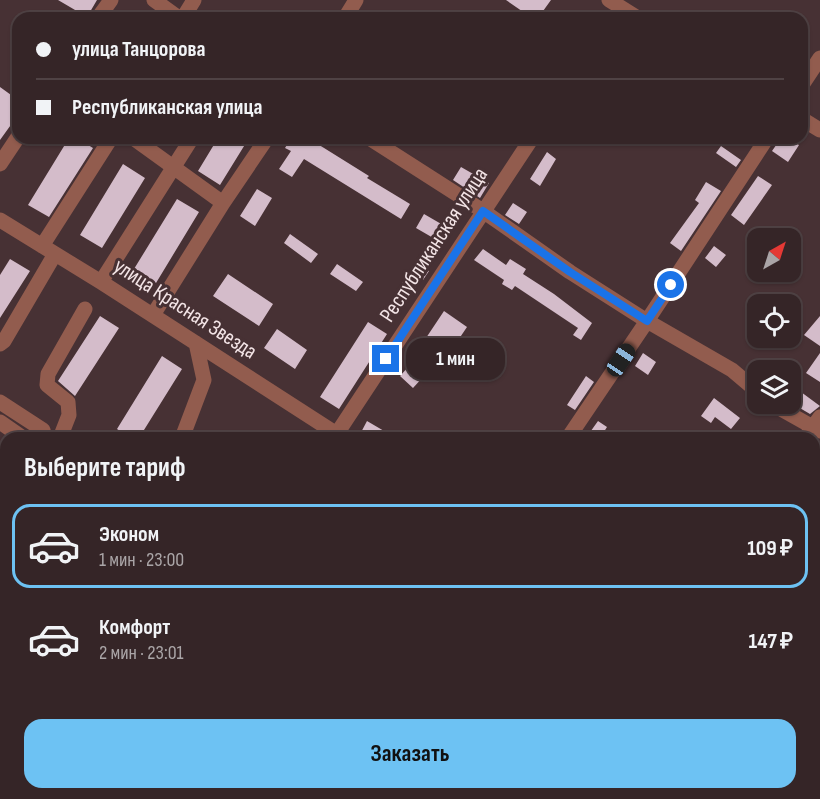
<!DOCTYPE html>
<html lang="ru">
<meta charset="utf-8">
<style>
body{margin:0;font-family:"Sofia Sans Condensed",sans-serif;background:#403133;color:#f1f3f6;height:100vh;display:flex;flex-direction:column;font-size:22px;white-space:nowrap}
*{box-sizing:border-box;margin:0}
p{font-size:20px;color:#aaa5a7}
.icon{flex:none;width:33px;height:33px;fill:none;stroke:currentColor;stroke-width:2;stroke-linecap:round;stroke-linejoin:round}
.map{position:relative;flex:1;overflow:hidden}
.sheet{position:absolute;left:0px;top:432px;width:820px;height:368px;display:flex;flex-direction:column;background:#352527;border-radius:18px 18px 0 0;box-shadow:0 2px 4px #0004,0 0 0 2px #4f4244}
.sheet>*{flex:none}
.guide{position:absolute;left:12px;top:12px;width:796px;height:132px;border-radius:18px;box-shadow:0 2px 4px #0004,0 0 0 2px #4f4244;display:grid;align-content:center;height:132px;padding:0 24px;background:#352527}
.needle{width:39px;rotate:39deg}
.controls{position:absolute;left:747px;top:228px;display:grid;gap:12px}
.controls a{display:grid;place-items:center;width:54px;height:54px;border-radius:12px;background:#352527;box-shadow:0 2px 4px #0004,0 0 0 2px #4f4244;font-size:30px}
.end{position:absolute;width:27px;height:27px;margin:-14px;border:8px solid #1a73e8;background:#fff;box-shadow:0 0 0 3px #fff}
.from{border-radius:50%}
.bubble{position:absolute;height:42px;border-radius:18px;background:#352527;box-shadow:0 2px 4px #0004,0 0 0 2px #4f4244;font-size:20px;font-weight:700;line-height:42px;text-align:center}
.car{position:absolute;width:18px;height:36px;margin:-18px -9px;border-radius:8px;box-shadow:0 0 4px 2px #0007;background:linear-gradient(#222 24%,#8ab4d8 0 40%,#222 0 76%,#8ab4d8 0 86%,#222 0)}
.guide b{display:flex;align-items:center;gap:21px;height:57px;font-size:22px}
.guide b+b{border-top:2px solid #4f4244}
.guide i{width:15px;height:15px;background:#f1f3f6}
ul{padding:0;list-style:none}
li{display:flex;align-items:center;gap:18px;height:84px;margin:0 12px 9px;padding:0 12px;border:3px solid transparent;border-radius:18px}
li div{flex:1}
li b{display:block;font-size:22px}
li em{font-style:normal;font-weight:700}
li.current{border-color:#6dc2f3}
li>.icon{width:54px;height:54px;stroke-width:1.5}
h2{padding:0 24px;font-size:27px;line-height:72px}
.cta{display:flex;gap:12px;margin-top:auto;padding:12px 24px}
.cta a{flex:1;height:69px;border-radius:18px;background:#6dc2f3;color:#111;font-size:24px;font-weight:700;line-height:69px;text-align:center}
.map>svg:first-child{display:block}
.building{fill:#d4bcca}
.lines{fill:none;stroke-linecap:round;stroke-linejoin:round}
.minor{stroke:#925c4e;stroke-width:15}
.route{stroke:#1a73e8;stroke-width:8}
.labels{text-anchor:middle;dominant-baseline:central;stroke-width:6;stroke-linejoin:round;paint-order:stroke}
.street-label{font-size:22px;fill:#f3e4e6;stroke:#473134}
</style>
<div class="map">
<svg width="820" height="799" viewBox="0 0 820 799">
<rect width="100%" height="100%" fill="#473134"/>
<path class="building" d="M58,0H97L87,17Z
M506,0H551L538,18H532Z
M0,87L18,100V115L0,140Z
M69,138H77L93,148L49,217L28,205Z
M218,138H249L220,185L198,171Z
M291,138H308L369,176L367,178L410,204L401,219L304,159L292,177L279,169L291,151L285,148Z
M781,138H788L799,145L788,162L772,151Z
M721,146L741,160L736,167L716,153Z
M547,152L556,159L540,186L530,179Z
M123,164L145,178L102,248L80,235Z
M461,167L489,183L480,198L453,180Z
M758,176L772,185L744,225L731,215Z
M706,182L721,191L681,251L670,243L699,203L695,200Z
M257,189L272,198L255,226L240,216Z
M177,199L199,212L156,283L134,269Z
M513,203L527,212L519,224L505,215Z
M424,214L443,225L435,239L416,228Z
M290,234L318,254L311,263L284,243Z
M714,246L726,255L716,267L705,258Z
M483,249L506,265L510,259L526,269L523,274L554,294L592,323L581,340L573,335L578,328L515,286L512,290L502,284L504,280L474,260Z
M10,259L30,271L0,318V275Z
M337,264L363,282L356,291L330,274Z
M419,265L429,271L423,280L421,278L406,303L394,296L404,280L408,282Z
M228,274L273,304L259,326L213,296Z
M444,311L467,327L440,367L435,364L413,388L400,376L419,355L416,353Z
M100,316L119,328L75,396L58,381Z
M820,316V346L804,335Z
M368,322L387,334L339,409L320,397Z
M277,329L307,350L295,369L264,348Z
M643,353L656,362L648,375L635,366Z
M820,353V382L806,373Z
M162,356L182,369L139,438H130L117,429Z
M586,376L594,382L575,410L567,405Z
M801,392L820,406L810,414L793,404Z
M714,398L740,418L731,429L715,417L711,423L701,416Z
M367,421L396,438H358Z
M598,421L607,427L600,438H593L588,435Z"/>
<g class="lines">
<path class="minor" d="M154,0L179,18
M609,0L638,18
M98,18L111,0
M183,18L194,0
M345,18L356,0
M802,85L820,58
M802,119L820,130
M133,138L223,203
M369,138L483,211L570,272L647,321L732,370L758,392
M0,164L18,137
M0,220L101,282L343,438
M42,246L111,138
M101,282L192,138
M153,315L223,203L267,138
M0,344L4,341L55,254
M0,402L43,430L45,438
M772,404L820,431
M0,422L23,438
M60,438L69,415L68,402L47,385L48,374L85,309
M182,438L204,380L196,343
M334,438L532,138
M568,438L647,321L767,138
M805,438L820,417
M0,529L6,531
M0,727L6,731
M814,730L820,733
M161,794L170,799
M444,794L452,799
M105,799L109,794
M568,799L571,794"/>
</g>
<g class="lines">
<path class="route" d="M386,359L483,211L570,272L647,321L671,285"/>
</g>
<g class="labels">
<g class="street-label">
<text transform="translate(434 245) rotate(-57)">Республиканская улица</text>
<text transform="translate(185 309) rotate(33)">улица Красная Звезда</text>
</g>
</g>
</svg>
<div class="controls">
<a><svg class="needle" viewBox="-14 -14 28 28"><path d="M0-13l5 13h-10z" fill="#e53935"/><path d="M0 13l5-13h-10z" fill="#aaa5a7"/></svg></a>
<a><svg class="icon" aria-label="locate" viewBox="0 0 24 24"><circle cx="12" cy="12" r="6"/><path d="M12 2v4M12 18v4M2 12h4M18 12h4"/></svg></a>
<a><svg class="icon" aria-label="layers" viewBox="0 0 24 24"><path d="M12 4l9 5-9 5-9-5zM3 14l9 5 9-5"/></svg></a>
</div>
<i class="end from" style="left:671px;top:285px"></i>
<i class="end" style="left:386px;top:359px"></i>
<div class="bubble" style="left:406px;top:338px;width:99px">1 мин</div>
<i class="car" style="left:621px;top:360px;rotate:34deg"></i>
<div class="guide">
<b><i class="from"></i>улица Танцорова</b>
<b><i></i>Республиканская улица</b>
</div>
<section class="sheet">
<h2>Выберите тариф</h2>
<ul>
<li class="current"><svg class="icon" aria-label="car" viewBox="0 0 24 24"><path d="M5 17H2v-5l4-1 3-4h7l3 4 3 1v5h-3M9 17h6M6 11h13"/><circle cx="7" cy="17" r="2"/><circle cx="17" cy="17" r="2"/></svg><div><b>Эконом</b><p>1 мин · 23:00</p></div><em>109 ₽</em></li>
<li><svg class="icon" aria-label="car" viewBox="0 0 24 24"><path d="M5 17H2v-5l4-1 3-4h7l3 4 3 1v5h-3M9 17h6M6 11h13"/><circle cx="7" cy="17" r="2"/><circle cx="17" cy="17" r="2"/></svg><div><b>Комфорт</b><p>2 мин · 23:01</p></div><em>147 ₽</em></li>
</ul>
<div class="cta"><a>Заказать</a></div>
</section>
</div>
